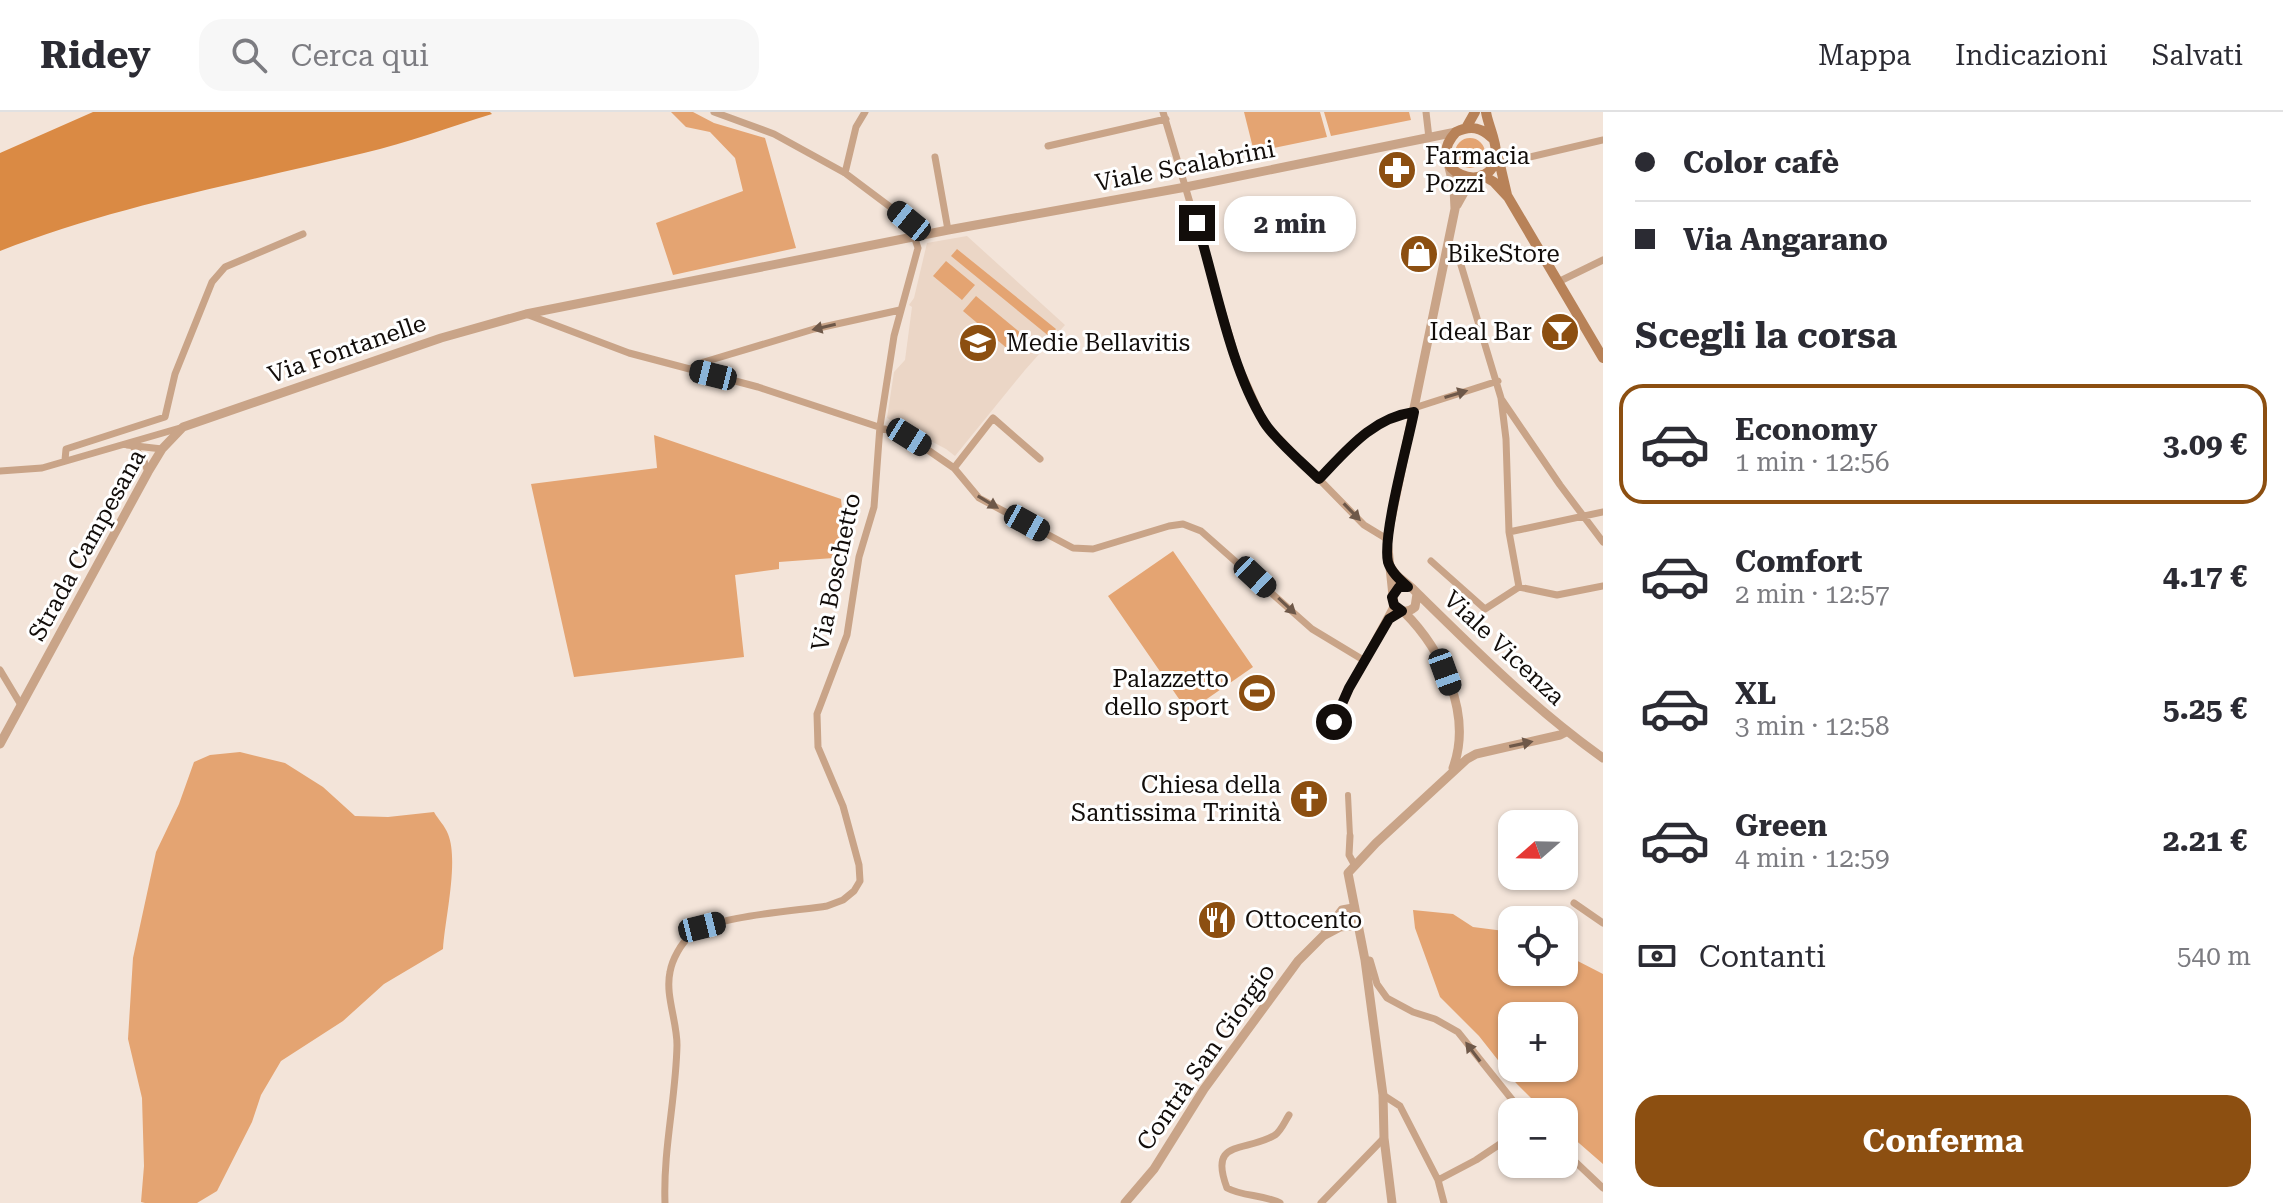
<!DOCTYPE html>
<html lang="it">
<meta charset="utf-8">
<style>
body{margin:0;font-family:"Roboto Serif",serif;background:#f7f7f7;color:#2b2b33;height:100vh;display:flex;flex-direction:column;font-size:30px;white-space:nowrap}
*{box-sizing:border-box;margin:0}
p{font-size:26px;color:#7c7c81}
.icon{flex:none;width:44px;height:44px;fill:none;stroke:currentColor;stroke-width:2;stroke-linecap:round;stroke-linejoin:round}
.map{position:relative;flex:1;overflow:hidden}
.side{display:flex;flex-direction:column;background:#fff;width:680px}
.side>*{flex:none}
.banner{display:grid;align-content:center;height:176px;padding:0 32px;background:#fff}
.needle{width:52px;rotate:250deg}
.controls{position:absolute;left:1498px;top:698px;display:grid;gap:16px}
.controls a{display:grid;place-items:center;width:80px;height:80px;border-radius:16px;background:#fff;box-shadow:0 2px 6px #0004;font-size:40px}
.end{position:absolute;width:36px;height:36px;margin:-18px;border:10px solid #120d0a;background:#fff;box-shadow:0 0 0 4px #fff}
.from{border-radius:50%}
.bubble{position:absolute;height:56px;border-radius:24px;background:#fff;box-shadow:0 2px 6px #0004;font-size:26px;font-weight:700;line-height:56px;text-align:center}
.car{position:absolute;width:24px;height:48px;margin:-24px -12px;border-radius:10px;box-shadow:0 0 6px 2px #0007;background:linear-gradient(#222 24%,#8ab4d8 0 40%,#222 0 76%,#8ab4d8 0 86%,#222 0)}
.banner b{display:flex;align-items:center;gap:28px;height:76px;font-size:30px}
.banner b+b{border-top:2px solid #e1e1e2}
.banner i{width:20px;height:20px;background:#2b2b33}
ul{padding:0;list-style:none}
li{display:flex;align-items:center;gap:24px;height:120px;margin:0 16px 12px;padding:0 16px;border:4px solid transparent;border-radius:24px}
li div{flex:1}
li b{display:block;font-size:30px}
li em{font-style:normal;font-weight:700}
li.on{border-color:#8c4f11}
li>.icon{width:72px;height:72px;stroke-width:1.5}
h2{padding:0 32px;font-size:36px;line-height:96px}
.pay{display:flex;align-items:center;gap:20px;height:88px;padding:0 32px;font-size:30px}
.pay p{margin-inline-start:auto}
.primary-button{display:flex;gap:16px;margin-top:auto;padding:16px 32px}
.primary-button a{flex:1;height:92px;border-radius:24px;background:#8c4f11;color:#fff;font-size:32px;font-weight:700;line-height:92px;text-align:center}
header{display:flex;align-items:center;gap:48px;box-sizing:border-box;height:112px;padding:0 40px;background:#fff;border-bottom:2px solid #e1e1e2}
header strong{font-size:38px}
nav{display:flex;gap:44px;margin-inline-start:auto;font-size:28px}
.search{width:560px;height:72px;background:#f7f7f7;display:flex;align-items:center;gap:20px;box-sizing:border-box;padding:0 28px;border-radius:24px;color:#7c7c81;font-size:30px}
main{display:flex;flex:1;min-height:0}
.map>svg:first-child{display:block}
.built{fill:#ebd6c6}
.green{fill:#e4a472;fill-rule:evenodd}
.water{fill:#da8a44}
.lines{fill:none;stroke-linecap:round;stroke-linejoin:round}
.pedestrian{stroke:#c9a488;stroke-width:6}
.minor{stroke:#c9a488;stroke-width:7}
.tertiary{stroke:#c9a488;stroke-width:9}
.secondary{stroke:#b88258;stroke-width:10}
.oneway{fill:#6e5849}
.route{stroke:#120d0a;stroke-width:10}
.labels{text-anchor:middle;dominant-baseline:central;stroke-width:6;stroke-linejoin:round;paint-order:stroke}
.poi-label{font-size:24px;fill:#120d0a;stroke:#fff;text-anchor:start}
.street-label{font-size:24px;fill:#120d0a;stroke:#fff}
</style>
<header>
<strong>Ridey</strong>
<div class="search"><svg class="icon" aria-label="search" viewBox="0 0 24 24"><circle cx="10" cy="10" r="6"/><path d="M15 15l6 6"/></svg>Cerca qui</div>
<nav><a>Mappa</a><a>Indicazioni</a><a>Salvati</a></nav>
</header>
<main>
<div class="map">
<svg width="1603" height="1091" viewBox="0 0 1603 1091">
<rect width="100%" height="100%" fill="#f3e4d9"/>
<path class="built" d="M967,124L1065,213L1025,258L955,344L946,337L887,306L894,260L905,248L912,195L909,193L914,186L927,131Z"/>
<path class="green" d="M671,0H693L714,11L765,26L796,136L673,163L656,111L743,79L735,46L710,20L686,15Z
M1244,0H1320L1327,25L1254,40Z
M1324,0H1409L1411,8L1331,24Z
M1455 41a15 15 0 1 1 30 0a15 15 0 1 1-30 0Z
M957,137L1056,217L1050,225L951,144Z
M946,149L975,173L962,188L933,164Z
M976,184L1022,222L1009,238L963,199Z
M654,323L841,387L842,397H847L852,436L846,437L847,445L779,450V457L735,463L744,545L574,565L531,372L657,356Z
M1173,439L1253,555L1188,600L1108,484Z
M240,640L285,651L323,675L355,704L388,705L434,700C438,707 445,714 448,722C459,749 445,806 443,837L384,872L343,909L281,949L261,983L252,1010L217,1079L197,1091H145L141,1090L144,1054L142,986L128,927L133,846L156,740L179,692L194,650L210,643Z
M1413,798L1453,802L1473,815L1512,820V860H1564V842L1603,862V1052L1564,1018V1000H1545L1516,971L1479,924L1440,885L1415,816ZM1512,904H1564V956H1512Z"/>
<path class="water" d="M93,0H490L492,2C449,15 407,31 364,41C242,71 117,93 0,139V41Z"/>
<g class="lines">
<path class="pedestrian" d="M1348,683L1350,724"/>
<path class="minor" d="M1163,0L1238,252L1265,312L1364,413L1387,427
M1426,0L1429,26
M1048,34L1166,7
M935,45L948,118
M1500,52L1603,28
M845,61L856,15L865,0
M1449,132L1457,141L1461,153L1501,286L1506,327L1509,420L1519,475L1557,483L1603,474
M1558,170L1603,148
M526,202L629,241L758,275L909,325L954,356L979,386L1073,436L1093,437L1169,414L1183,412L1201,419L1312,517L1365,549
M690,257L704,250L814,217L900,198
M1502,288L1560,373L1603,430
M1414,296L1498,269
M127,333L162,337
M134,336L143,346L148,360
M65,348L66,337L165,305L175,262L212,170L225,155L303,122
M954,356L993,306L1040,347
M0,359L42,356L180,316
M1319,367C1347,339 1372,306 1414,300
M1509,420L1603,400
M1431,449L1485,497L1519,475
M0,558L21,593
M1334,610L1349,576L1394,493
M1350,724L1349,743L1354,752
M1574,791L1603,811
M1365,848H1370L1377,872L1387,886L1413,900L1435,907L1458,920L1522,1000
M1383,983L1400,994L1438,1068
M1564,1039L1603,1076
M665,1091C663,1037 676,986 677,933C677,909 665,883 670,860C672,848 681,831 691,823C712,804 796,799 827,794L843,788L854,779L860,769L859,753L843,694L818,635L817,602L847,523L859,445L874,395L880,314L894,224L918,136L909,109L845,61L774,22L714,0
M1280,1091C1262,1082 1244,1085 1227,1076C1208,1026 1245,1041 1275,1023C1281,1019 1285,1009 1289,1003
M1321,1091L1384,1026
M1444,1091L1438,1068L1476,1048L1512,1024"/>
<path class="tertiary" d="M1457,93L1472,66
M1389,452C1395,465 1405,469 1414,478C1474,537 1534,597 1603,646
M1417,482L1415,495C1408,501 1400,501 1394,493L1387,427L1455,97L1454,76L1448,51
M1404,500C1442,538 1473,602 1453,656
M0,632L148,360L162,337L183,315L441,226L526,202L948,118L1186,75L1456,20
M1325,821L1342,798L1353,796
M1125,1091L1154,1057L1204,977L1298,849L1323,824L1340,815L1358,813
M1392,1091L1384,1026L1383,983L1365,848L1348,761L1376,731L1467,647L1476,642L1560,623L1566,620"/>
<path class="secondary" d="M1486,0C1488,13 1497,30 1496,43C1492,87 1420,59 1456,20C1470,13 1481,15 1492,26
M1466,16L1475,0
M1497,40L1507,83
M1482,63L1494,70L1508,85L1603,246"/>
</g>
<defs><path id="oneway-solid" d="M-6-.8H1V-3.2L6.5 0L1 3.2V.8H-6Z" transform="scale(2)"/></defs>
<g class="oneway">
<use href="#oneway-solid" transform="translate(824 215) rotate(167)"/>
<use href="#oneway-solid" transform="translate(1456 282) rotate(-17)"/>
<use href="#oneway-solid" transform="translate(988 390) rotate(31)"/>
<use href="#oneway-solid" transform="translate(1352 400) rotate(46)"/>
<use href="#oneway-solid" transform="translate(1287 494) rotate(43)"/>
<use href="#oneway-solid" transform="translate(1521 632) rotate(-12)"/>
<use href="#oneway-solid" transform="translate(1473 940) rotate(-127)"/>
</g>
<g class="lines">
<path class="route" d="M1197,111C1216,173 1230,255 1264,310C1276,329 1303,351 1319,367C1347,338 1372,306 1414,300C1408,331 1382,424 1388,450C1391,460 1400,468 1408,475H1399L1392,485L1394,493L1402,499L1389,507L1349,576L1334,610"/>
</g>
<defs>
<g id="pharmacy-disc" transform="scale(2)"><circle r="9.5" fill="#8c4f11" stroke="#fff"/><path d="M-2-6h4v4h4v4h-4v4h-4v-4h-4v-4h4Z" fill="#fff"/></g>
<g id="shop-disc" transform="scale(2)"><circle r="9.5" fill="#8c4f11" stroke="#fff"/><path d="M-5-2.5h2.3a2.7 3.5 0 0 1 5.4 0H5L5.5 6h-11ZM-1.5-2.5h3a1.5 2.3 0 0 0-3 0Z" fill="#fff"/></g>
<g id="bar-disc" transform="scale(2)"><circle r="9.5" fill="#8c4f11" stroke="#fff"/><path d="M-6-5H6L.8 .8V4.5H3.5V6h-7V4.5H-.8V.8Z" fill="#fff"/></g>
<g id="school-disc" transform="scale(2)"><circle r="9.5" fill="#8c4f11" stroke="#fff"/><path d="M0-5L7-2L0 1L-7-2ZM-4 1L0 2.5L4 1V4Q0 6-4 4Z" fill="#fff"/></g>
<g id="stadium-disc" transform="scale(2)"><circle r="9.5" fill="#8c4f11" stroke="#fff"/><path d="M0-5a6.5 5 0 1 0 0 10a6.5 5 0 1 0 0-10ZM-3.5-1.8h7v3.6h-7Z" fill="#fff"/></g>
<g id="church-disc" transform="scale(2)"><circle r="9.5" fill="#8c4f11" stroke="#fff"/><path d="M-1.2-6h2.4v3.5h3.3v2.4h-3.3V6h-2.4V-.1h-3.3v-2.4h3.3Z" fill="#fff"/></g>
<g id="restaurant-disc" transform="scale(2)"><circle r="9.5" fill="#8c4f11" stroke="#fff"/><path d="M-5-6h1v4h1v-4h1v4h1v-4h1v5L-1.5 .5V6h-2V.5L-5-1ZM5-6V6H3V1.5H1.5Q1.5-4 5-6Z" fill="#fff"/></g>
</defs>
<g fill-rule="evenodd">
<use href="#pharmacy-disc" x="1397" y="58"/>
<use href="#shop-disc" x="1419" y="142"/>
<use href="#bar-disc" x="1560" y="220"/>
<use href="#school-disc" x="978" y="231"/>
<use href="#stadium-disc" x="1257" y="581"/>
<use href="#church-disc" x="1309" y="687"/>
<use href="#restaurant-disc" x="1217" y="808"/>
</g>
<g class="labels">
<g class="poi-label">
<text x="1425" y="44">Farmacia<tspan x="1425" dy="28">Pozzi</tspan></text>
<text x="1447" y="142">BikeStore</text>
<text x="1532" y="220" text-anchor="end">Ideal Bar</text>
<text x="1006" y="231">Medie Bellavitis</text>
<text x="1229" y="567" text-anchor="end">Palazzetto<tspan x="1229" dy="28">dello sport</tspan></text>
<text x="1281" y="673" text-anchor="end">Chiesa della<tspan x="1281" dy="28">Santissima Trinità</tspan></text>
<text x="1245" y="808">Ottocento</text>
</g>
<g class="street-label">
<text transform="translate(1185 54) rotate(-11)">Viale Scalabrini</text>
<text transform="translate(347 237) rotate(-19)">Via Fontanelle</text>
<text transform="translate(87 433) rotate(-61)">Strada Campesana</text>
<text transform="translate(836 460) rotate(-78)">Via Boschetto</text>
<text transform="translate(1504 536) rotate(43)">Viale Vicenza</text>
<text transform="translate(1206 945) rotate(-55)">Contrà San Giorgio</text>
</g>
</g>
</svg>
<div class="controls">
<a><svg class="needle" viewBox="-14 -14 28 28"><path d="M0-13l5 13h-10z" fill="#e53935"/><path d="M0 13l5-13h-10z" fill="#7c7c81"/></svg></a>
<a><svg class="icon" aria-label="locate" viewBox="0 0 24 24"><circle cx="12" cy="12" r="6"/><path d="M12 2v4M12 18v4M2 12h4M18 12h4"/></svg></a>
<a>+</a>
<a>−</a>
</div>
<i class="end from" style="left:1334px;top:610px"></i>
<i class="end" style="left:1197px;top:111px"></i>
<div class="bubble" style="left:1224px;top:84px;width:132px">2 min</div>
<i class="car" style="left:909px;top:109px;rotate:309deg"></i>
<i class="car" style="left:713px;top:263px;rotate:284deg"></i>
<i class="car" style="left:909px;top:325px;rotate:122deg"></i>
<i class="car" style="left:1027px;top:411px;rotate:119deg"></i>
<i class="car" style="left:1255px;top:465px;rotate:133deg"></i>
<i class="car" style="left:1445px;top:560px;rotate:160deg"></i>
<i class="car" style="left:702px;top:815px;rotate:76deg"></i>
</div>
<section class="side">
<div class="banner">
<b><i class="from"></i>Color cafè</b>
<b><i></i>Via Angarano</b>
</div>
<h2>Scegli la corsa</h2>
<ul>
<li class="on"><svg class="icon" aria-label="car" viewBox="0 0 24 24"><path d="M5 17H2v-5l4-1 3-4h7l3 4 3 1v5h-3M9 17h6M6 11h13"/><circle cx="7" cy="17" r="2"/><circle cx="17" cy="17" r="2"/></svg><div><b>Economy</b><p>1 min · 12:56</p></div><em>3.09 €</em></li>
<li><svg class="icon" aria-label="car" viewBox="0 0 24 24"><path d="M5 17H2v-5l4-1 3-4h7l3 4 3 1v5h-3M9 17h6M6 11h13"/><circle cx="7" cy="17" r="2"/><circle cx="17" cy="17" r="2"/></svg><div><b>Comfort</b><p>2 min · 12:57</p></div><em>4.17 €</em></li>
<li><svg class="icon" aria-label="car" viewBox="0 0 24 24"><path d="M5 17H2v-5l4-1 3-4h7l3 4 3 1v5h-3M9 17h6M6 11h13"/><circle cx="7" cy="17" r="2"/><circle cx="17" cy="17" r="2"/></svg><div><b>XL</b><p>3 min · 12:58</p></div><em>5.25 €</em></li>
<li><svg class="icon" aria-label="car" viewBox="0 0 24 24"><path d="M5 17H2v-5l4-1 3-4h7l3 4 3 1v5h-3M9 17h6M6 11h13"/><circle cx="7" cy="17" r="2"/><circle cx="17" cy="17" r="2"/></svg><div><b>Green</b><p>4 min · 12:59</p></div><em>2.21 €</em></li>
</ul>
<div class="pay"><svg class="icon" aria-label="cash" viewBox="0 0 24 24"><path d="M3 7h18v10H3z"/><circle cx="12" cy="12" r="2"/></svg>Contanti<p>540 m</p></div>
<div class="primary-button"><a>Conferma</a></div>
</section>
</main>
